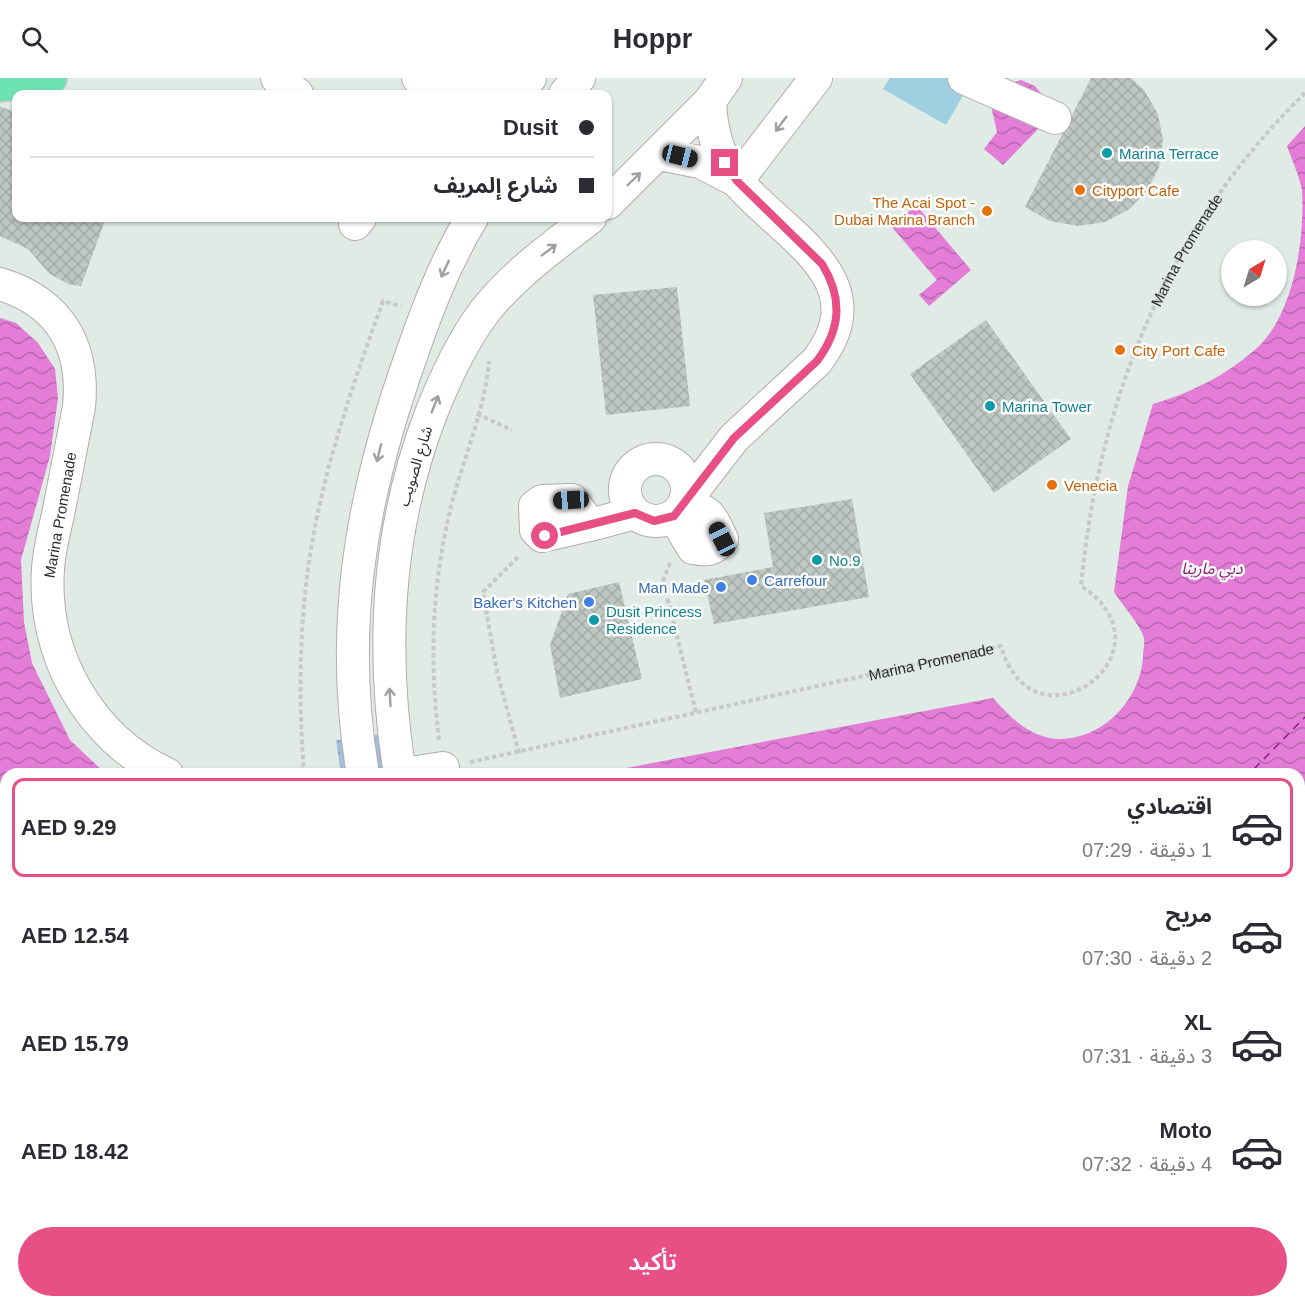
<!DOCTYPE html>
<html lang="ar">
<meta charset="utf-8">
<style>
body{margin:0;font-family:Arial,"Noto Sans Arabic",sans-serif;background:#f2f2f3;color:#2b2b33;direction:rtl;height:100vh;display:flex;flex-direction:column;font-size:22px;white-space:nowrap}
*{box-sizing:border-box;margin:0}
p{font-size:20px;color:#7c7c81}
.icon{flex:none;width:33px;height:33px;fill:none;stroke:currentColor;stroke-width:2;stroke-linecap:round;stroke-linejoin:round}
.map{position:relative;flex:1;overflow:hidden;direction:ltr}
.panel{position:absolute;left:0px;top:690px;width:1305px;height:540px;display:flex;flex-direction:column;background:#fff;border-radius:18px 18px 0 0;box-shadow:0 2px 4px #0004;direction:rtl}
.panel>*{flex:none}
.banner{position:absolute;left:12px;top:12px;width:600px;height:132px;border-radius:12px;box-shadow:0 2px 4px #0004;direction:rtl;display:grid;align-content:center;height:132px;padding:0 18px;background:#fff}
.needle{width:39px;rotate:38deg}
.fabs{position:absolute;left:1221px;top:162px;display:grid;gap:12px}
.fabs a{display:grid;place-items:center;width:66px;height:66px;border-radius:50%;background:#fff;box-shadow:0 2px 4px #0004;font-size:30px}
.end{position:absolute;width:27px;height:27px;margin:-14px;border:8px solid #e85085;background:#fff;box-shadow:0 0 0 3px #fff}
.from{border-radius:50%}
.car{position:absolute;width:18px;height:36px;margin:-18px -9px;border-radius:8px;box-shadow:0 0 4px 2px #0007;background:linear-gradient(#222 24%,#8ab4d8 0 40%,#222 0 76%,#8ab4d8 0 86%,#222 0)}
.banner b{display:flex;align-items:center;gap:21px;height:57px;font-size:22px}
.banner b+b{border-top:2px solid #e1e1e2}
.banner i{width:15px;height:15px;background:#2b2b33}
ul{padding:10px 0 0;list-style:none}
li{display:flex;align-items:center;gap:18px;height:99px;margin:0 12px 9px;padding:0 6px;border:3px solid transparent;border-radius:12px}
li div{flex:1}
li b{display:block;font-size:22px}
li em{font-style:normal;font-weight:600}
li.selected{border-color:#e85085}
li>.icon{width:54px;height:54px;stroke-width:1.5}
.primary-button{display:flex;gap:12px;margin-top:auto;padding:12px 18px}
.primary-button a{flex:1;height:69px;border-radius:36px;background:#e85085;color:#fff;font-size:24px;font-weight:600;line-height:69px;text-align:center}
header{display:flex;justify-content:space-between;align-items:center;height:78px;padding:0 18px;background:#fff;font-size:27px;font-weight:600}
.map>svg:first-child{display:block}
.green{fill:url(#green-dots)}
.forest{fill:url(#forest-firs)}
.pitch{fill:#9ed0e2}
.water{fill:url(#water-waves)}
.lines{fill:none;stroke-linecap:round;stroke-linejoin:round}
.ferry{stroke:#8f1b7a;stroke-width:1.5;stroke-dasharray:8 6;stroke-linecap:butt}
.building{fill:url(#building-cross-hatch)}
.minor-casing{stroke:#b6abaf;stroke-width:34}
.major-casing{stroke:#c8c8c8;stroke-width:36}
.path{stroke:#c8c8c8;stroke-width:4;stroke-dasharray:4.5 3;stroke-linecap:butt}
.minor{stroke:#fff;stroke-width:32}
.major{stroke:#6de3b4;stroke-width:33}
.oneway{stroke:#a0a0a0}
.route{stroke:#e85085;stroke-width:8}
.culture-dot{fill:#0f9aa8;stroke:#fff;stroke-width:2}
.food-dot{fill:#e8710a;stroke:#fff;stroke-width:2}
.shop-dot{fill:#3f7fe0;stroke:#fff;stroke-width:2}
.labels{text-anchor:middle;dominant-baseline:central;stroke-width:5;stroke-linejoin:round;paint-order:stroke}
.culture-label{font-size:15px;fill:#0d838f;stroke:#fff;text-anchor:start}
.food-label{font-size:15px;fill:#c56008;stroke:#fff;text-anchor:start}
.street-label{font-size:15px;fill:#2b2b2b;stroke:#fff}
.shop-label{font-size:15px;fill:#366cbe;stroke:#fff;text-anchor:end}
.water-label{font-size:16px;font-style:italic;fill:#8f1b7a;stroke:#fff}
</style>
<header><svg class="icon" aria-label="forward" viewBox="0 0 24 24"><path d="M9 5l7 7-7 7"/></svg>Hoppr<svg class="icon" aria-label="search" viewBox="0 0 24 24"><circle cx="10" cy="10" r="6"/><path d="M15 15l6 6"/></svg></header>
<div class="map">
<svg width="1305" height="1230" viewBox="0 0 1305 1230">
<defs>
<pattern id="green-dots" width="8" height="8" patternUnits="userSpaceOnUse" patternTransform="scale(1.5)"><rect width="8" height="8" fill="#a1bfdc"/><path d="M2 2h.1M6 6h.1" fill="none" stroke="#8ba4bd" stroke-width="1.8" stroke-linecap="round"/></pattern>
<pattern id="forest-firs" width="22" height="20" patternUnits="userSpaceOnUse" patternTransform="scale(1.5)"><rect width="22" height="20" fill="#a1bfdc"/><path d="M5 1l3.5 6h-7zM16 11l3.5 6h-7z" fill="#8ba4bd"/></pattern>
<pattern id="water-waves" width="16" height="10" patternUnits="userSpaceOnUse" patternTransform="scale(1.5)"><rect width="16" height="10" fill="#e37dd8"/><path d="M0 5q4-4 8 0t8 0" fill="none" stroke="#b867af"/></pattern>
<pattern id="building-cross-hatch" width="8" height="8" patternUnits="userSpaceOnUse" patternTransform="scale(1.5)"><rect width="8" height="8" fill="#bec7c1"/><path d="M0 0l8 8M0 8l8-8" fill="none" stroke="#a3aba6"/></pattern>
</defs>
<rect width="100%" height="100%" fill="#dfebe4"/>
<path class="green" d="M407,653L396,696H341L336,662Z"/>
<path class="forest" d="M983,1224H1040L1043,1230H977Z"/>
<path class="pitch" d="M890,0H973L946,47L883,11Z"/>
<path class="water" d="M1021,2L1035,8L1047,23L1046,43L1003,87L984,71L997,54L991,28L1002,8Z
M1305,48V876L1299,878V696H595L993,620C1011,640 1031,661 1061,661C1105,660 1141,620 1143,578C1143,573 1145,565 1144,560C1141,548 1121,525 1114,514L1128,408L1153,326C1191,315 1227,297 1257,270C1294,236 1305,161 1302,112C1299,97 1292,82 1287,68Z
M916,127L971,192L929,228L919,217L937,202L891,148Z
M0,240L16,245L38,265L55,291L58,320L50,378L21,482L24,544L32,585L70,662L106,696H6V1224H114L110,1230H0Z"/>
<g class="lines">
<path class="ferry" d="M1241,696L1254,691L1305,639
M0,810H6"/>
</g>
<path class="building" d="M1091,0H1131L1144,12L1158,36L1163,62L1159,89L1147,113L1128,132L1105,144L1078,148L1050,143L1025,129Z
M0,28L16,35V140H106L81,208L68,206L50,196L28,171L0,158Z
M677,209L690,328L606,337L593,217Z
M986,242L1071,361L994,415L910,296Z
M852,421L869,519L714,546L704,502L773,489L764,435Z
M619,504L642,601L560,620L550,567L568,516Z
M1305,929V1116H1299V931Z
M257,1224H354L355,1230H257Z
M553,1224H781L782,1230H555Z
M1084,1224H1195L1196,1230H1083Z"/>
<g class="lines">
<g class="minor-casing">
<path id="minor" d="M277,0L297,16
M418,0C456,8 492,15 530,0
M964,0L1055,40
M565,16L579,0
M659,76L700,84L737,103
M737,103L816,0
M608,125L710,23L726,0
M355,146L360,140
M0,206C59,224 85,268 79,329C72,365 65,401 58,437C54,454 49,473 48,491C42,576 89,660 167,696
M625 412a31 31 0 1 1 62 0a31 31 0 1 1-62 0Z
M686,422L734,360L817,283C880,201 782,157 737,103C718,80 711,52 710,23
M674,438L693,470C706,473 714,472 722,461C711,438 710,432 684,426
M590,447L542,458L536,452L535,428L542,423L572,422L590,447L635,435
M363,696C338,550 361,419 410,281C427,232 445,184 472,140
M400,696C380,572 386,451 432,333C446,298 462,263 485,233C515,195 553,169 590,140
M404,696L443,690
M1299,904L1305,902
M1299,1129L1305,1128
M446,1224L447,1230
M488,1224L489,1230
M942,1224L944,1230
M1296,1224L1297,1230
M138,1230L139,1224"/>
</g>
<g class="major-casing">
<path id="major" d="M0,7L50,0"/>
</g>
<g class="path">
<path d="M477,336L512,352"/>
<path d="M670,485L663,503L696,634"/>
<path d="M439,662C429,582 432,503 452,425C464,379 485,331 489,283"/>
<path d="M519,675L497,594L483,514L520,477"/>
<path id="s1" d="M470,684L1001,568C1033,681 1181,573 1081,508C1099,320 1168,149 1305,15"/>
<path d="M304,696C298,617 299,537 313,459C328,378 355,300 383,223L401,228"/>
<path d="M393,1224L394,1230"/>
<path d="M529,1224L531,1230"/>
<path d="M883,1230L884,1224"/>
</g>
<use href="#minor" class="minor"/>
<use href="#major" class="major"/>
</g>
<defs><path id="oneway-shaft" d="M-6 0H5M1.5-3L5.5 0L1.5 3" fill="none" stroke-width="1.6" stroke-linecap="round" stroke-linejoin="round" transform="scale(1.5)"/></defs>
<g class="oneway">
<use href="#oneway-shaft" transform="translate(781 46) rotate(127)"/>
<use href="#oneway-shaft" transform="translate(634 101) rotate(-44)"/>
<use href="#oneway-shaft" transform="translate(549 172) rotate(-37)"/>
<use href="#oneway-shaft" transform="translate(445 191) rotate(115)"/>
<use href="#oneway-shaft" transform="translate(435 326) rotate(-68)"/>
<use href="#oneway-shaft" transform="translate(379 375) rotate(104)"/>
<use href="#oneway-shaft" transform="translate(390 619) rotate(-93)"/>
</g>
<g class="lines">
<path class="route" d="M545,458L635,435L654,443L674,438L734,360L817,283C841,251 843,220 822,186L737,103L725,85"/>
</g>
<g class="culture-dot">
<circle cx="1107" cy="75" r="6"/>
<circle cx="990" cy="328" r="6"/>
<circle cx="817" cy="482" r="6"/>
<circle cx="594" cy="542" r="6"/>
</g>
<g class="food-dot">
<circle cx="1080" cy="112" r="6"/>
<circle cx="987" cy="133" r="6"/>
<circle cx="1120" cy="272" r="6"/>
<circle cx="1052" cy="407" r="6"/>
</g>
<g class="shop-dot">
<circle cx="752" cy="502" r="6"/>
<circle cx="721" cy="509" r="6"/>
<circle cx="589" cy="524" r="6"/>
</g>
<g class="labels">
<g class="culture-label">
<text x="1119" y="75">Marina Terrace</text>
<text x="1002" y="328">Marina Tower</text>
<text x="829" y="482">No.9</text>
<text x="606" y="533">Dusit Princess<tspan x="606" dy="17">Residence</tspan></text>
</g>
<g class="food-label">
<text x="1092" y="112">Cityport Cafe</text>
<text x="975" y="124" text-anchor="end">The Acai Spot -<tspan x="975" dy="17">Dubai Marina Branch</tspan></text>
<text x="1132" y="272">City Port Cafe</text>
<text x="1064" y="407">Venecia</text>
</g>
<g class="street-label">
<text stroke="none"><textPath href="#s1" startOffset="1134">Marina Promenade</textPath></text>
<text transform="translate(415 388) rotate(-73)">شارع الصويب</text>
<text transform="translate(60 437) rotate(-80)">Marina Promenade</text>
<text stroke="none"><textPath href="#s1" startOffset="472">Marina Promenade</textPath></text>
</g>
<g class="shop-label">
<text x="764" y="502" text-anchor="start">Carrefour</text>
<text x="709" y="509">Man Made</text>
<text x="577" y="524">Baker's Kitchen</text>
</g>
<g class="water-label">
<text x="1212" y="490">دبي مارينا</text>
</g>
</g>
</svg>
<div class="fabs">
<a><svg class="needle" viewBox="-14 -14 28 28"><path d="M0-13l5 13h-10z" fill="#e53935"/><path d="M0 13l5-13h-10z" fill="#7c7c81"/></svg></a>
</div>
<i class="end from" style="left:545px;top:458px"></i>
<i class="end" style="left:725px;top:85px"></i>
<i class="car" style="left:680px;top:78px;rotate:104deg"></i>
<i class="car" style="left:571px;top:422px;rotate:267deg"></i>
<i class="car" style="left:722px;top:461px;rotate:334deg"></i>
<div class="banner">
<b><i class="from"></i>Dusit</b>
<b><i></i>شارع إلمريف</b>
</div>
<section class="panel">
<ul>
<li class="selected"><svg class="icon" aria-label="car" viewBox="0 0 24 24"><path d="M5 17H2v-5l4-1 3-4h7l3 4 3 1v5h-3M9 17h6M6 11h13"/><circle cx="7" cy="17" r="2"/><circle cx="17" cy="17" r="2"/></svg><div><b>اقتصادي</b><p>1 دقيقة · 07:29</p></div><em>AED 9.29</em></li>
<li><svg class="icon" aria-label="car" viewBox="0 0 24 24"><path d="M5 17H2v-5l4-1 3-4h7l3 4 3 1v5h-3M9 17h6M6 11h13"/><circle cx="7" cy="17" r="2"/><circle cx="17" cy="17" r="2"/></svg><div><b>مريح</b><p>2 دقيقة · 07:30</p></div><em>AED 12.54</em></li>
<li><svg class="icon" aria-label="car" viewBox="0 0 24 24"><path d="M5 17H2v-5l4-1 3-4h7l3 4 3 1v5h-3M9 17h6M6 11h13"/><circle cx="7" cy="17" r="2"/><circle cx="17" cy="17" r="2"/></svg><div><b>XL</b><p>3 دقيقة · 07:31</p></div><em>AED 15.79</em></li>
<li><svg class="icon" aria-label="car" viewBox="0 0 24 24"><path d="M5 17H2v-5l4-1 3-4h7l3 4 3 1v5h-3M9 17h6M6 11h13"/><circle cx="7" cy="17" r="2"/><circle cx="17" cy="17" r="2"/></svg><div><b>Moto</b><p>4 دقيقة · 07:32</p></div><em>AED 18.42</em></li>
</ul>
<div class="primary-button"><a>تأكيد</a></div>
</section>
</div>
